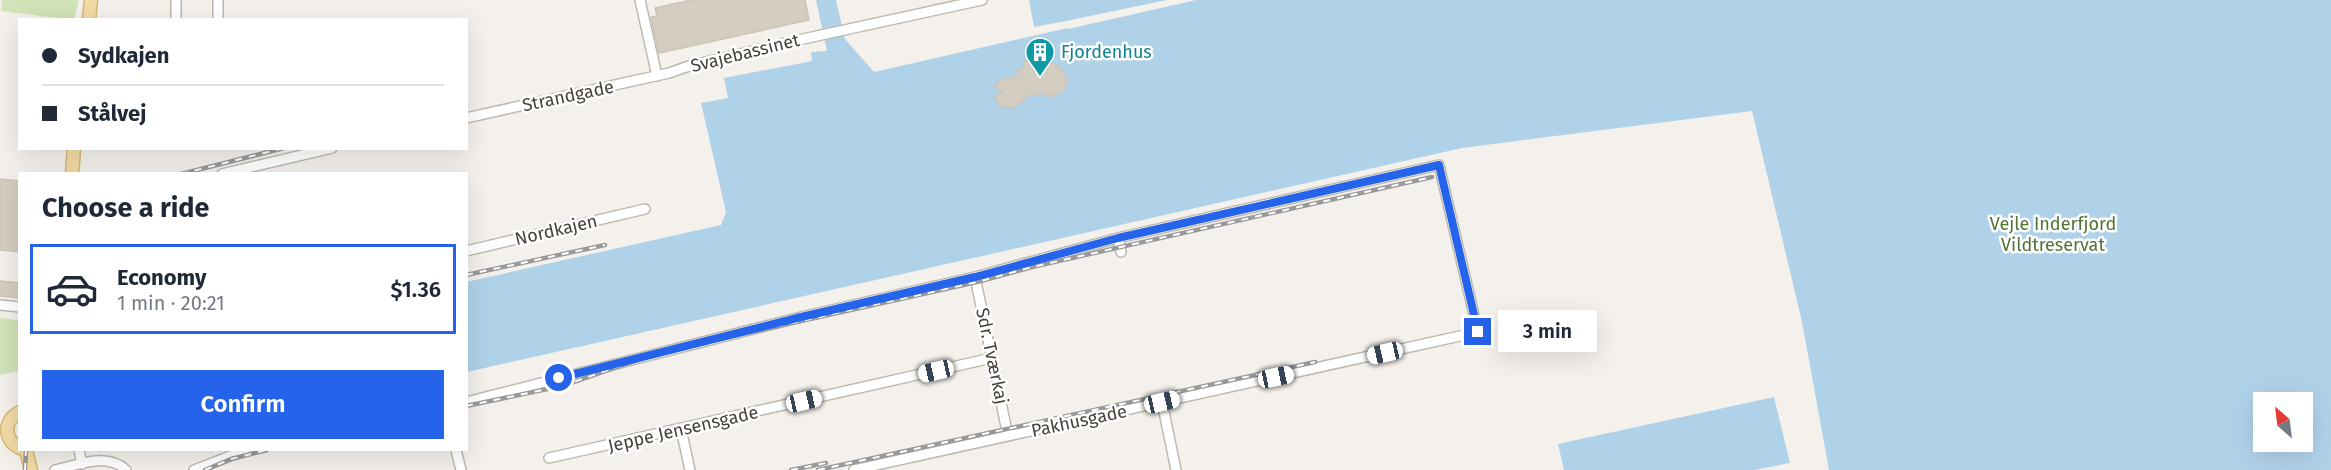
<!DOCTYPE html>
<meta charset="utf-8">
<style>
body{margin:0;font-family:"Fira Sans",sans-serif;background:#f2f2f3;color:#1f2937;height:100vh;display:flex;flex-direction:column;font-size:22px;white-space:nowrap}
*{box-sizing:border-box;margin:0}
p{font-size:20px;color:#747a83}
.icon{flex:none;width:33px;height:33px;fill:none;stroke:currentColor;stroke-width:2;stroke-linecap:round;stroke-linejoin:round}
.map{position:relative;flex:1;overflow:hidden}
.side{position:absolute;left:18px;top:172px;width:450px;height:279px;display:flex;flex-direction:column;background:#fff;border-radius:0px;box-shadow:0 6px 24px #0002}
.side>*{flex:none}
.banner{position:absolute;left:18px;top:18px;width:450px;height:132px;border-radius:0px;box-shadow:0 6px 24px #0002;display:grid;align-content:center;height:132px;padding:0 24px;background:#fff}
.needle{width:39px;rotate:332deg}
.fabs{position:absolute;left:2253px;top:392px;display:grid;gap:12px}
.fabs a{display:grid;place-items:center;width:60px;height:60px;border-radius:0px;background:#fff;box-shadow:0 6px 24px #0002;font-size:30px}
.end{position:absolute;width:27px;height:27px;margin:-14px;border:8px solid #2563eb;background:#fff;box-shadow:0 0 0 3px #fff}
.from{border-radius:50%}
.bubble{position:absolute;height:42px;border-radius:0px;background:#fff;box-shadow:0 6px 24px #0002;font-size:20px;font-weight:600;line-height:42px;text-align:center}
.car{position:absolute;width:18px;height:36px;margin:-18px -9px;border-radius:8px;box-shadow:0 0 4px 2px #0007;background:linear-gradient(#fff 24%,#345 0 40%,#fff 0 76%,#345 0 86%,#fff 0)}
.banner b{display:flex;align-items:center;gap:21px;height:57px;font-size:22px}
.banner b+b{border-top:2px solid #e0e1e3}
.banner i{width:15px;height:15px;background:#1f2937}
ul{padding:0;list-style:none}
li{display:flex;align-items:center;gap:18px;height:90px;margin:0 12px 9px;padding:0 12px;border:3px solid #e0e1e3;border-radius:0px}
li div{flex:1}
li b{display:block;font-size:22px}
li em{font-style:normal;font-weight:600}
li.current{border-color:#2563eb}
li>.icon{width:54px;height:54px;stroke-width:1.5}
h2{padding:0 24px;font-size:27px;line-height:72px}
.cta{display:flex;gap:12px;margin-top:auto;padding:12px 24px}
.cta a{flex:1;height:69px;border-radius:0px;background:#2563eb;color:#fff;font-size:24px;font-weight:600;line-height:69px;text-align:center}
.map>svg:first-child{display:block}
.green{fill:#d1e3b9}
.water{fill:#b0d2e9;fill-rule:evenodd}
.pier{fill:#f4f1ec}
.building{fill:#d4cdc2;stroke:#cec4b6;stroke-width:1.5}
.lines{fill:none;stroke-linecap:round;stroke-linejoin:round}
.minor-casing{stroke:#beb9af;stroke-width:12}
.major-casing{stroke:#d7b877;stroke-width:15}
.minor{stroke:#fff;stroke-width:9}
.major{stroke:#f3dba5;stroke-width:12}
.rail-casing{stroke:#999;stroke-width:4.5}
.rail{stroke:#fff;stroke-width:2;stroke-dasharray:7;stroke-linecap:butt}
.route{stroke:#2563eb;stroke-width:8}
.labels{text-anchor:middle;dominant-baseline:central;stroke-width:5;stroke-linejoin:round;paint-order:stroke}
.culture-label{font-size:18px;fill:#0d838f;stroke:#fff;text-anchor:start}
.street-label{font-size:18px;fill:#47423a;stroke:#fff}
.park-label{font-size:18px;fill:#4d7333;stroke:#fff}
</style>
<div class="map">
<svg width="2331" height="470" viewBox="0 0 2331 470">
<rect width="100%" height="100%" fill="#f4f1ec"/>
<path class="green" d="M2,0H79L74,20L1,11Z
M0,318L19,320L20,371L0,375Z"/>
<path class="water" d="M816,0H836L845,39L874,72L1068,28L1066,21L1034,27L1029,0H2331V470H1829L1802,322L1752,111L1462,148L467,372L466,282L721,225L726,212L701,103L728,98L724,78L812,61L811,52L827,51ZM2264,402H2302V441H2264Z
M1774,397L1790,463L1754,470H1564L1558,444Z"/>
<path class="pier" d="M1167,0H1196L1068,29L1066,21Z"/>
<path class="building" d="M691,0H805L809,20L659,53L651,17L657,16L655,8Z
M1039,47L1047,49L1054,54L1043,61L1055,64L1064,73L1067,82L1064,90L1053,97L1040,93L1026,97L1014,108L1001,107L994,96L1003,93L995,87L997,83L1004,78H1013L1019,70L1024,67V61L1039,62L1027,52Z
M0,179L20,181V252L0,250Z
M0,281L20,283V298L0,296Z"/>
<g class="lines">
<g class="minor-casing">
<path id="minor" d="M218,0V20
M640,0L657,76
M176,20V0
M466,118L669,73L689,66L803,39L982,0
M222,174L332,148
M1118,238L1121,252
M466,251L645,209
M975,277L1008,436
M0,305L20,307
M466,402L801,317L975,277L1118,238L1439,165L1478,332L854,470
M1162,402L1176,470
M681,429L690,470
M79,450L82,464
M456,450L461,470
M549,458L992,358
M55,470C77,465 108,452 126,470
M194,470L246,450"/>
</g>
<g class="major-casing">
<path id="major" d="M89,20L91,0
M72,174L74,148
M20,412C3,420 3,440 20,448
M26,450L31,470"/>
</g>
<use href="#minor" class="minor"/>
<use href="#major" class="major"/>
<g class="rail-casing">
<path id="rail" d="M181,174L284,148
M466,275L605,245
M466,406L562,386L657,353L977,282L1032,267L1432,177
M25,470L26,450
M205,470L231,459L267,450
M791,470L826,463
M818,470L1315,362"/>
</g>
<use href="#rail" class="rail"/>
</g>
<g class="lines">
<path class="route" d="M559,378L801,317L975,277L1118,238L1439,165L1478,332"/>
</g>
<defs>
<g id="building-pin" transform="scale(1.5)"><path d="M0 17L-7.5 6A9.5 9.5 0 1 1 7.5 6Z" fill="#0f9aa8" stroke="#fff"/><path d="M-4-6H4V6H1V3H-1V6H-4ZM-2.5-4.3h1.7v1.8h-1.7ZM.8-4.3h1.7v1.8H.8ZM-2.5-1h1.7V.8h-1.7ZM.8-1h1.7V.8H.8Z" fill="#fff"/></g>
</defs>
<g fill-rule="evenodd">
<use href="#building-pin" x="1040" y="52"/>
</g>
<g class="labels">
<g class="culture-label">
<text x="1061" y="52">Fjordenhus</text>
</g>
<g class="street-label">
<text transform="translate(745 53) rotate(-14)">Svajebassinet</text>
<text transform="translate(568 96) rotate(-12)">Strandgade</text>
<text transform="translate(556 230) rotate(-13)">Nordkajen</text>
<text transform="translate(992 356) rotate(78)">Sdr. Tværkaj</text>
<text transform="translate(1079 421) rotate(-12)">Pakhusgade</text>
<text transform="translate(683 429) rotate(-13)">Jeppe Jensensgade</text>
</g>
<g class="park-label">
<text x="2053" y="224">Vejle Inderfjord<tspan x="2053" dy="21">Vildtreservat</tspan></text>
</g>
</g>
</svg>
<div class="fabs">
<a><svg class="needle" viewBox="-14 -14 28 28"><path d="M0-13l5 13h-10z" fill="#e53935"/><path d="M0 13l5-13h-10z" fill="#747a83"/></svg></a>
</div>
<i class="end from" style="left:559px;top:378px"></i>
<i class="end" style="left:1478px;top:332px"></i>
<div class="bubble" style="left:1498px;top:310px;width:99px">3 min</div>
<i class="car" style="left:1385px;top:353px;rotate:257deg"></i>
<i class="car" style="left:936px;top:371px;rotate:257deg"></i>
<i class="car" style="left:1276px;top:377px;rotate:78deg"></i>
<i class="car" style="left:804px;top:401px;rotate:77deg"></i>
<i class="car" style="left:1162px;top:402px;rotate:77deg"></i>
<div class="banner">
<b><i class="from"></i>Sydkajen</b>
<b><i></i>Stålvej</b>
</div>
<section class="side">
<h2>Choose a ride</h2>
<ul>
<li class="current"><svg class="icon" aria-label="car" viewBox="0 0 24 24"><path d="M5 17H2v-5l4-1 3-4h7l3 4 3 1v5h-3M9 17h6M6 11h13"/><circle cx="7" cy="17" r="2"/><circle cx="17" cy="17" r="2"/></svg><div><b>Economy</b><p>1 min · 20:21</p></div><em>$1.36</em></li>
</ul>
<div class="cta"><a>Confirm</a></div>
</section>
</div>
